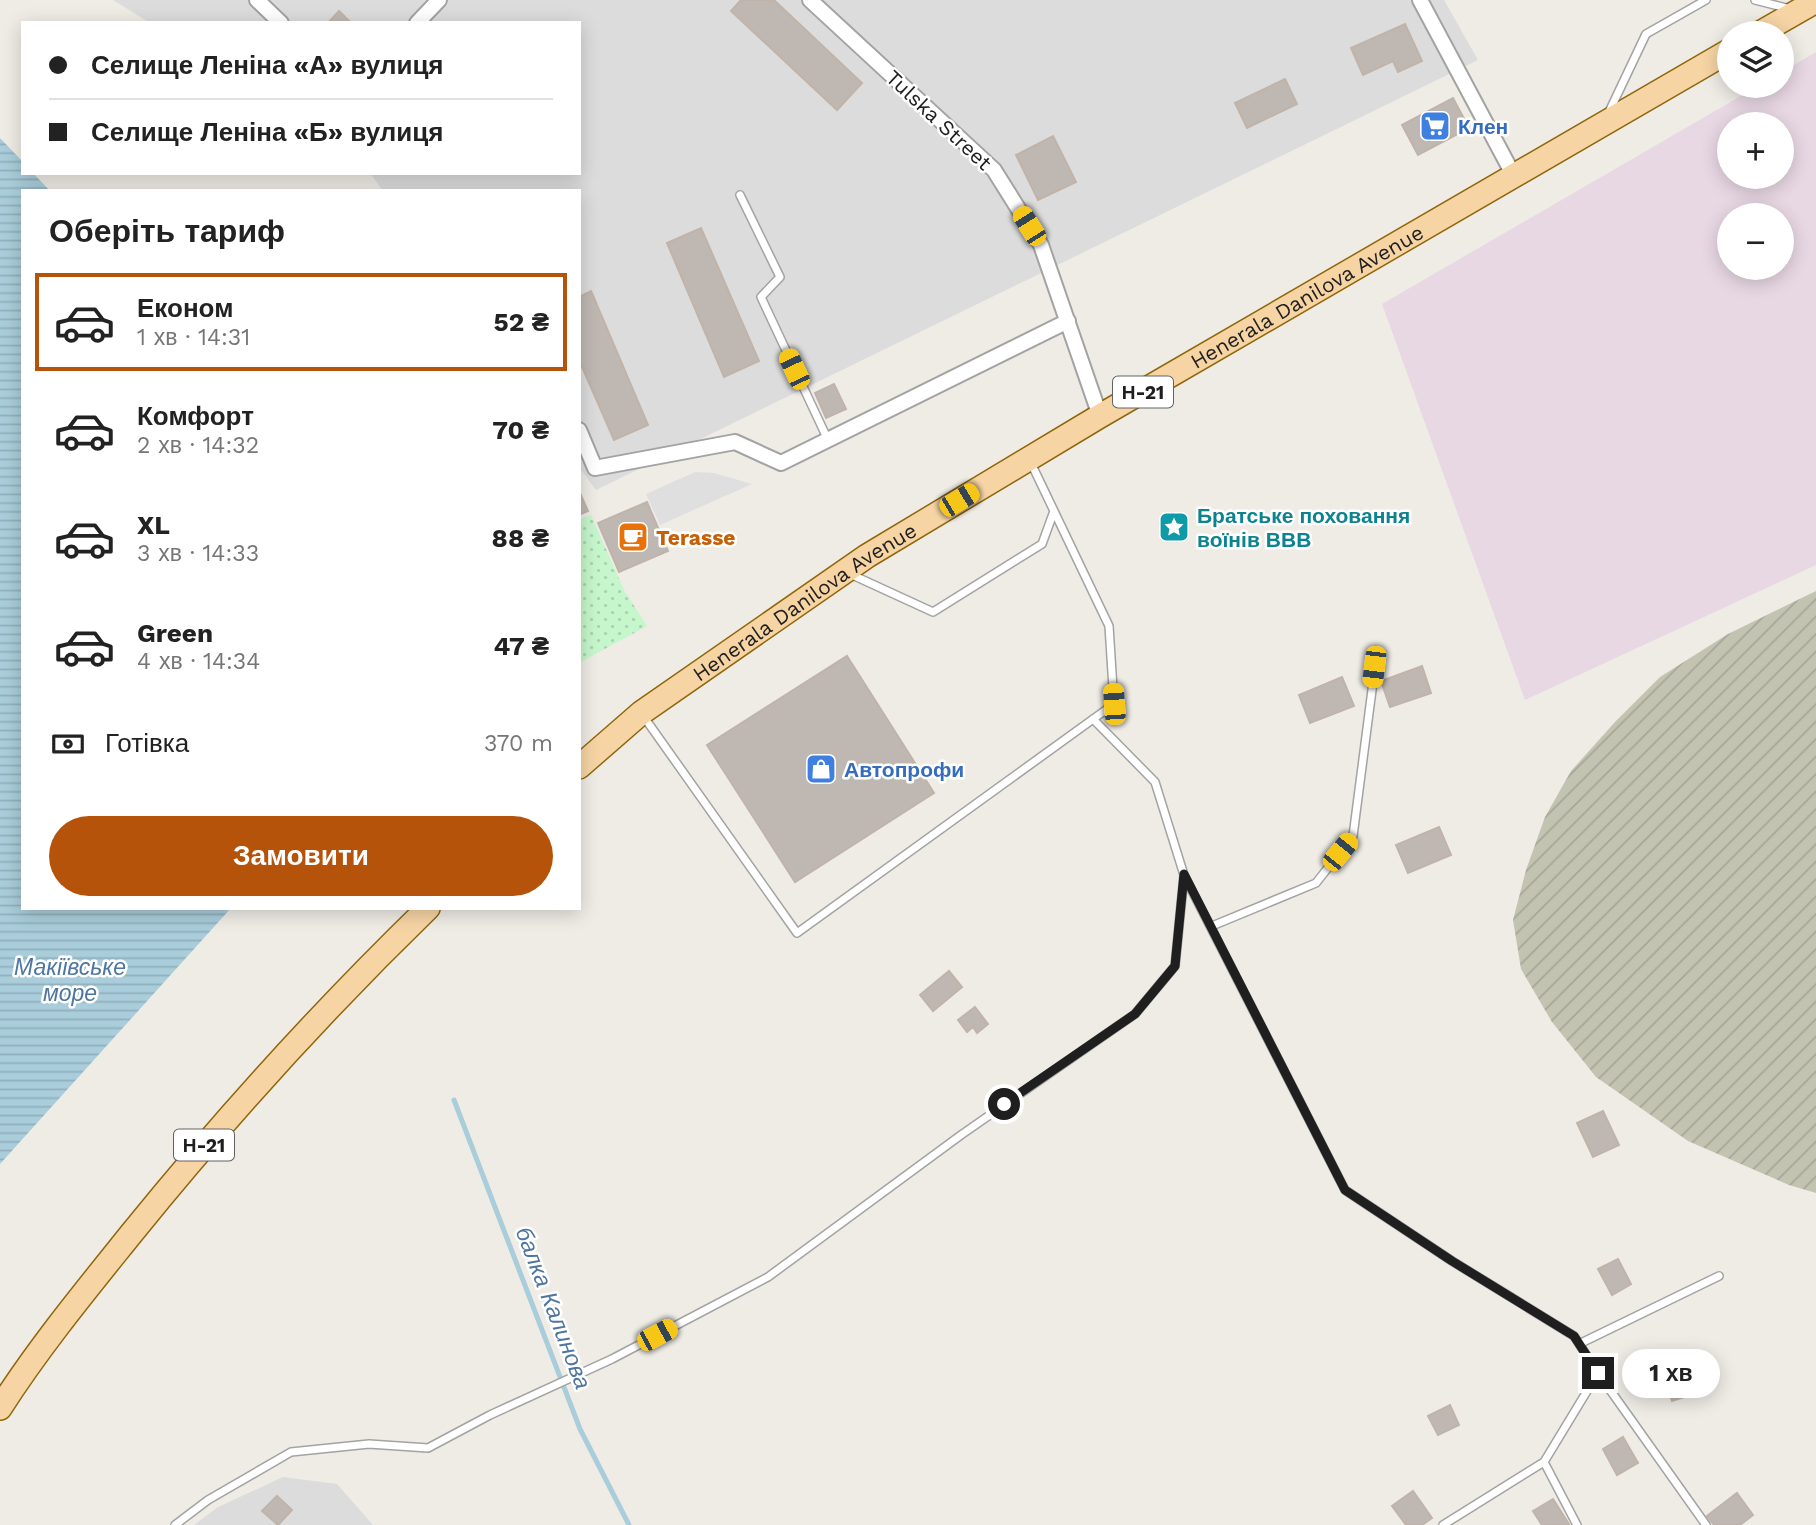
<!DOCTYPE html>
<html lang="uk">
<meta charset="utf-8">
<style>
body{margin:0;font-family:"Work Sans",sans-serif;background:#f2f2f2;color:#222;height:100vh;display:flex;flex-direction:column;font-size:26px;white-space:nowrap}
*{box-sizing:border-box;margin:0}
p{font-size:23px;color:#767676}
.icon{flex:none;width:38px;height:38px;fill:none;stroke:currentColor;stroke-width:2;stroke-linecap:round;stroke-linejoin:round}
.map{position:relative;flex:1;overflow:hidden}
.panel{position:absolute;left:21px;top:189px;width:560px;height:721px;display:flex;flex-direction:column;background:#fff;border-radius:0px;box-shadow:0 4px 18px #0003}
.panel>*{flex:none}
.guide{position:absolute;left:21px;top:21px;width:560px;height:154px;border-radius:0px;box-shadow:0 4px 18px #0003;display:grid;align-content:center;height:154px;padding:0 28px;background:#fff}
.fabs{position:absolute;left:1717px;top:21px;display:grid;gap:14px}
.fabs a{display:grid;place-items:center;width:77px;height:77px;border-radius:50%;background:#fff;box-shadow:0 4px 18px #0003;font-size:35px}
.end{position:absolute;width:32px;height:32px;margin:-16px;border:9px solid #1f1f1f;background:#fff;box-shadow:0 0 0 4px #fff}
.from{border-radius:50%}
.bubble{position:absolute;height:49px;border-radius:24px;background:#fff;box-shadow:0 4px 18px #0003;font-size:23px;font-weight:700;line-height:49px;text-align:center}
.car{position:absolute;width:21px;height:42px;margin:-21px -10px;border-radius:9px;box-shadow:0 0 5px 2px #0007;background:linear-gradient(#f5c518 24%,#345 0 40%,#f5c518 0 76%,#345 0 86%,#f5c518 0)}
.guide b{display:flex;align-items:center;gap:24px;height:66px;font-size:26px}
.guide b+b{border-top:2px solid #e0e0e0}
.guide i{width:18px;height:18px;background:#222}
ul{padding:0;list-style:none}
li{display:flex;align-items:center;gap:21px;height:98px;margin:0 14px 10px;padding:0 14px;border:4px solid transparent;border-radius:0px}
li div{flex:1}
li b{display:block;font-size:26px}
li em{font-style:normal;font-weight:700}
li.current{border-color:#b45309}
li>.icon{width:63px;height:63px;stroke-width:1.5}
h2{padding:0 28px;font-size:32px;line-height:84px}
.pay{display:flex;align-items:center;gap:18px;height:77px;padding:0 28px;font-size:26px}
.pay p{margin-inline-start:auto}
.primary-button{display:flex;gap:14px;margin-top:auto;padding:14px 28px}
.primary-button a{flex:1;height:80px;border-radius:42px;background:#b45309;color:#fff;font-size:28px;font-weight:700;line-height:80px;text-align:center}
.map>svg:first-child{display:block}
.residential{fill:#dddcdc}
.industrial{fill:#e8d8e4;fill-rule:evenodd}
.construction{fill:url(#construction-furrows)}
.park{fill:url(#park-dots)}
.parking{fill:#dfdfdf}
.water{fill:url(#water-rules)}
.lines{fill:none;stroke-linecap:round;stroke-linejoin:round}
.stream{stroke:#a9cdda;stroke-width:5}
.building{fill:#bfb8b2;stroke:#c0b3a9;stroke-width:2}
.service-casing{stroke:#a3a3a3;stroke-width:10}
.minor-casing{stroke:#a3a3a3;stroke-width:18}
.primary-casing{stroke:#90660a;stroke-width:26}
.service{stroke:#fff;stroke-width:7}
.minor{stroke:#fff;stroke-width:14}
.primary{stroke:#f6d4a4;stroke-width:23}
.route{stroke:#1f1f1f;stroke-width:9}
.labels{text-anchor:middle;dominant-baseline:central;stroke-width:5;stroke-linejoin:round;paint-order:stroke}
.shield{fill:#fff;stroke:#626262;stroke-width:2}
.shield-label{font-size:19px;font-weight:bold;fill:#1f1f1f}
.street-label{font-size:21px;fill:#1f1f1f;stroke:#fff}
.shop-label{font-size:21px;font-weight:bold;fill:#366cbe;stroke:#fff;text-anchor:start}
.culture-label{font-size:21px;font-weight:bold;fill:#0d838f;stroke:#fff;text-anchor:start}
.food-label{font-size:21px;font-weight:bold;fill:#c56008;stroke:#fff;text-anchor:start}
.water-label{font-size:23px;font-style:italic;fill:#4e76a0;stroke:#fff}
</style>
<div class="map">
<svg width="1816" height="1525" viewBox="0 0 1816 1525">
<defs>
<pattern id="construction-furrows" width="10" height="10" patternUnits="userSpaceOnUse" patternTransform="scale(1.75)"><rect width="10" height="10" fill="#c3c3b2"/><path d="M-1 1l2-2M0 10L10 0M9 11l2-2" fill="none" stroke="#a7a799"/></pattern>
<pattern id="park-dots" width="8" height="8" patternUnits="userSpaceOnUse" patternTransform="scale(1.75)"><rect width="8" height="8" fill="#c6f6cb"/><path d="M2 2h.1M6 6h.1" fill="none" stroke="#aad2ae" stroke-width="1.8" stroke-linecap="round"/></pattern>
<pattern id="water-rules" width="6" height="5" patternUnits="userSpaceOnUse" patternTransform="scale(1.75)"><rect width="6" height="5" fill="#a9cdda"/><path d="M0 2.5h6" fill="none" stroke="#91b0bb"/></pattern>
</defs>
<rect width="100%" height="100%" fill="#efece6"/>
<path class="residential" d="M113,0H1444L1478,60L596,490L579,467V191H383L370,173H579V23H150Z
M283,1477L337,1484L373,1525H194L218,1507Z"/>
<path class="industrial" d="M1816,52V565L1525,700L1382,304L1758,86H1782V72ZM1729,124H1782V177H1729ZM1729,215H1782V268H1729Z"/>
<path class="construction" d="M1816,591V1193L1789,1185L1688,1141L1596,1077L1552,1022L1521,969L1513,920L1526,870L1545,817L1571,771L1615,722L1660,677L1728,634Z"/>
<path class="park" d="M591,515L624,590L647,626L579,663V519Z"/>
<path class="parking" d="M695,472L714,473L752,484L660,525L646,494Z"/>
<path class="water" d="M0,138L23,162V173H33L50,191H23V908H231L0,1164Z"/>
<g class="lines">
<path class="stream" d="M454,1100L580,1429L629,1525"/>
</g>
<path class="building" d="M741,0H774L862,83L837,110L731,11Z
M339,11L351,23H328Z
M1405,24L1422,61L1398,72L1393,61L1363,75L1351,48Z
M1285,79L1297,104L1247,128L1235,103Z
M1453,98L1469,128L1418,155L1402,125Z
M1053,136L1076,182L1038,200L1016,155Z
M701,228L759,361L724,377L667,243Z
M591,291L648,425L614,440L579,360V297Z
M834,384L846,409L826,418L815,393Z
M579,491L588,511L579,515Z
M647,502L668,551L619,572L598,523Z
M847,656L934,793L795,882L707,745Z
M1422,666L1431,693L1390,707L1381,681Z
M1342,677L1354,706L1310,723L1299,695Z
M1439,827L1451,855L1408,873L1396,845Z
M949,971L962,987L933,1011L920,995Z
M975,1007L988,1024L977,1033L973,1027L967,1032L958,1020Z
M1603,1111L1619,1145L1593,1157L1577,1123Z
M1618,1259L1631,1284L1612,1295L1598,1269Z
M1690,1372L1696,1393L1672,1401L1665,1380Z
M1450,1405L1459,1425L1438,1435L1428,1416Z
M1623,1437L1638,1463L1617,1475L1603,1449Z
M1413,1491L1432,1518L1422,1525H1406L1392,1506Z
M1737,1493L1753,1515L1740,1525H1714L1707,1516Z
M277,1496L292,1510L278,1525L262,1511Z
M1553,1499L1569,1524L1568,1525H1542L1533,1511Z"/>
<g class="lines">
<g class="service-casing">
<path id="service" d="M1755,0L1790,9
M1608,114L1646,34L1706,0
M740,195L780,277L761,297L828,440
M848,573L933,612L1042,544L1054,511L1031,463
M644,717L797,933L1114,704L1109,626L1054,511
M1093,719L1155,782L1184,875L1345,1190L1452,1261L1574,1336L1598,1373L1706,1525
M1212,926L1316,883L1353,836L1375,667
M1579,1344L1719,1276
M1544,1462L1577,1525
M175,1525L208,1500L291,1452L369,1444L428,1448L490,1415L612,1359L768,1277L961,1135L1135,1014L1175,966L1184,875
M1443,1525L1544,1462L1598,1373"/>
</g>
<g class="minor-casing">
<path id="minor" d="M257,0L281,23
M810,0L994,170L1041,245L1100,416
M1420,0L1514,176
M417,23L439,0
M579,430L595,468L735,442L781,463L1068,321"/>
</g>
<g class="primary-casing">
<g id="primary">
<path d="M1760,33L1816,1"/>
<path id="s1" d="M579,767L641,713L867,556L1100,416L1729,51"/>
<path d="M0,1408C39,1347 86,1290 131,1234C224,1119 322,1011 428,908"/>
</g>
</g>
<use href="#service" class="service"/>
<use href="#minor" class="minor"/>
<use href="#primary" class="primary"/>
</g>
<g class="lines">
<path class="route" d="M1004,1104L1135,1014L1175,966L1184,874L1345,1190L1452,1261L1574,1336L1598,1373"/>
</g>
<defs>
<g id="supermarket-square" transform="scale(1.575)"><rect x="-9" y="-9" width="18" height="18" rx="4" fill="#3f7fe0" stroke="#fff"/><path d="M-6-5.5h2.5l.6 2H6L4.5 2H-2.5L-4.4-4H-6ZM-1.5 3.2a1.3 1.3 0 1 0 .1 0ZM3 3.2a1.3 1.3 0 1 0 .1 0Z" fill="#fff"/></g>
<g id="sight-square" transform="scale(1.575)"><rect x="-9" y="-9" width="18" height="18" rx="4" fill="#0f9aa8" stroke="#fff"/><path d="M0-6L1.8-2.2L6-1.7L2.9 1.2L3.7 5.4L0 3.3L-3.7 5.4L-2.9 1.2L-6-1.7L-1.8-2.2Z" fill="#fff"/></g>
<g id="cafe-square" transform="scale(1.575)"><rect x="-9" y="-9" width="18" height="18" rx="4" fill="#e8710a" stroke="#fff"/><path d="M-5.5-4.5H6V0H3Q3 3.5 0 3.5H-2.5Q-5.5 3.5-5.5 0ZM3-3.2v2h1.7v-2ZM-6 4.5H4V6H-6Z" fill="#fff"/></g>
<g id="shop-square" transform="scale(1.575)"><rect x="-9" y="-9" width="18" height="18" rx="4" fill="#3f7fe0" stroke="#fff"/><path d="M-5-2.5h2.3a2.7 3.5 0 0 1 5.4 0H5L5.5 6h-11ZM-1.5-2.5h3a1.5 2.3 0 0 0-3 0Z" fill="#fff"/></g>
</defs>
<g fill-rule="evenodd">
<use href="#supermarket-square" x="1435" y="126"/>
<use href="#sight-square" x="1174" y="527"/>
<use href="#cafe-square" x="633" y="537"/>
<use href="#shop-square" x="821" y="769"/>
</g>
<g class="labels">
<g class="shield">
<rect x="1113" y="376.5" width="60" height="31" rx="5"/>
<rect x="174" y="1129.5" width="60" height="31" rx="5"/>
</g>
<g class="shield-label">
<text x="1143" y="392">Н-21</text>
<text x="204" y="1145">Н-21</text>
</g>
<g class="street-label">
<text transform="translate(939 120) rotate(43)">Tulska Street</text>
<text stroke="none"><textPath href="#s1" startOffset="868">Henerala Danilova Avenue</textPath></text>
<text stroke="none"><textPath href="#s1" startOffset="280">Henerala Danilova Avenue</textPath></text>
</g>
<g class="shop-label">
<text x="1458" y="126">Клен</text>
<text x="844" y="769">Автопрофи</text>
</g>
<g class="culture-label">
<text x="1197" y="515">Братське поховання<tspan x="1197" dy="24">воїнів ВВВ</tspan></text>
</g>
<g class="food-label">
<text x="656" y="537">Terasse</text>
</g>
<g class="water-label">
<text x="70" y="967">Макіївське<tspan x="70" dy="26">море</tspan></text>
<text transform="translate(553 1308) rotate(69)">балка Калинова</text>
</g>
</g>
</svg>
<div class="fabs">
<a><svg class="icon" aria-label="layers" viewBox="0 0 24 24"><path d="M12 4l9 5-9 5-9-5zM3 14l9 5 9-5"/></svg></a>
<a>+</a>
<a>−</a>
</div>
<i class="end from" style="left:1004px;top:1104px"></i>
<i class="end" style="left:1598px;top:1373px"></i>
<div class="bubble" style="left:1622px;top:1349px;width:98px">1 хв</div>
<i class="car" style="left:1029px;top:226px;rotate:328deg"></i>
<i class="car" style="left:794px;top:369px;rotate:335deg"></i>
<i class="car" style="left:959px;top:500px;rotate:59deg"></i>
<i class="car" style="left:1374px;top:667px;rotate:187deg"></i>
<i class="car" style="left:1114px;top:704px;rotate:356deg"></i>
<i class="car" style="left:1340px;top:852px;rotate:39deg"></i>
<i class="car" style="left:657px;top:1335px;rotate:62deg"></i>
<div class="guide">
<b><i class="from"></i>Селище Леніна «А» вулиця</b>
<b><i></i>Селище Леніна «Б» вулиця</b>
</div>
<section class="panel">
<h2>Оберіть тариф</h2>
<ul>
<li class="current"><svg class="icon" aria-label="car" viewBox="0 0 24 24"><path d="M5 17H2v-5l4-1 3-4h7l3 4 3 1v5h-3M9 17h6M6 11h13"/><circle cx="7" cy="17" r="2"/><circle cx="17" cy="17" r="2"/></svg><div><b>Економ</b><p>1 хв · 14:31</p></div><em>52 ₴</em></li>
<li><svg class="icon" aria-label="car" viewBox="0 0 24 24"><path d="M5 17H2v-5l4-1 3-4h7l3 4 3 1v5h-3M9 17h6M6 11h13"/><circle cx="7" cy="17" r="2"/><circle cx="17" cy="17" r="2"/></svg><div><b>Комфорт</b><p>2 хв · 14:32</p></div><em>70 ₴</em></li>
<li><svg class="icon" aria-label="car" viewBox="0 0 24 24"><path d="M5 17H2v-5l4-1 3-4h7l3 4 3 1v5h-3M9 17h6M6 11h13"/><circle cx="7" cy="17" r="2"/><circle cx="17" cy="17" r="2"/></svg><div><b>XL</b><p>3 хв · 14:33</p></div><em>88 ₴</em></li>
<li><svg class="icon" aria-label="car" viewBox="0 0 24 24"><path d="M5 17H2v-5l4-1 3-4h7l3 4 3 1v5h-3M9 17h6M6 11h13"/><circle cx="7" cy="17" r="2"/><circle cx="17" cy="17" r="2"/></svg><div><b>Green</b><p>4 хв · 14:34</p></div><em>47 ₴</em></li>
</ul>
<div class="pay"><svg class="icon" aria-label="cash" viewBox="0 0 24 24"><path d="M3 7h18v10H3z"/><circle cx="12" cy="12" r="2"/></svg>Готівка<p>370 m</p></div>
<div class="primary-button"><a>Замовити</a></div>
</section>
</div>
